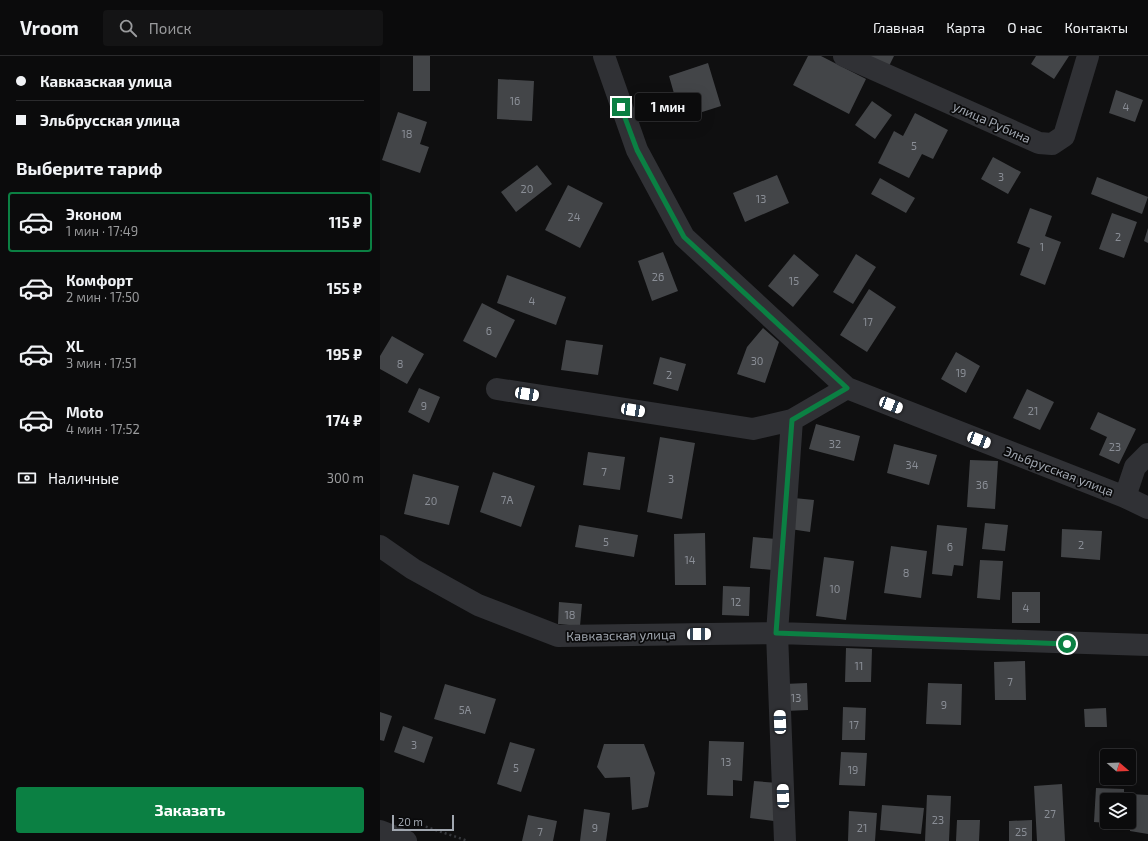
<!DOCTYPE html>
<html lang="ru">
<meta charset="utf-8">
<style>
body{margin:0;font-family:"Exo 2",sans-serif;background:#141415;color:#f1f3f6;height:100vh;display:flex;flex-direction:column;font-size:15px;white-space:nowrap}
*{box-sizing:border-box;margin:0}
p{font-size:13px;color:#9a9b9d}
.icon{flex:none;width:22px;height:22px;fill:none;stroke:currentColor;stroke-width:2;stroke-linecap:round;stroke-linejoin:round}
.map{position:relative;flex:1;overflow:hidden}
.sheet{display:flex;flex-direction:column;background:#0b0b0c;width:380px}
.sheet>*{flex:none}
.banner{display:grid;align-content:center;height:88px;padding:0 16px;background:#0b0b0c}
.needle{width:26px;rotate:109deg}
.buttons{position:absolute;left:720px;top:693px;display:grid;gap:8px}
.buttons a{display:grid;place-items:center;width:36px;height:36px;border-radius:4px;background:#0b0b0c;box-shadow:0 4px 16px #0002,0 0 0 1px #2b2b2d;font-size:20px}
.scale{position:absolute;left:12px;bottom:10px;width:62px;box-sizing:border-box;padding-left:4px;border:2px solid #a1a7b0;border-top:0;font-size:11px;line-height:14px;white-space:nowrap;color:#a1a7b0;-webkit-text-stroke:3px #0a0a0b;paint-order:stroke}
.end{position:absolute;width:18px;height:18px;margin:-9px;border:5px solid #0b8043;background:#fff;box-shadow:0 0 0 2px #fff}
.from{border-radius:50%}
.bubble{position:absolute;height:28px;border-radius:4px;background:#0b0b0c;box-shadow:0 4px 16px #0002,0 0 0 1px #2b2b2d;font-size:13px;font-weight:700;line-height:28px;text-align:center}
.car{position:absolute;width:12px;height:24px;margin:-12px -6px;border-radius:5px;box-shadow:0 0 3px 1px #0007;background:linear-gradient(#fff 24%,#345 0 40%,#fff 0 76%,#345 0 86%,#fff 0)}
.banner b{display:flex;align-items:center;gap:14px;height:38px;font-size:15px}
.banner b+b{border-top:1px solid #2b2b2d}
.banner i{width:10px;height:10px;background:#f1f3f6}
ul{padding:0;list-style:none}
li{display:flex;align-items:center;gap:12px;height:60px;margin:0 8px 6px;padding:0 8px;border:2px solid transparent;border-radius:4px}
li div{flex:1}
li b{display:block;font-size:15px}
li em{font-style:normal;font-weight:700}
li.on{border-color:#0b8043}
li>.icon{width:36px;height:36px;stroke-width:1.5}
h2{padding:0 16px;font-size:18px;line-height:48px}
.pay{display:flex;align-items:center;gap:10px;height:44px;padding:0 16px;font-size:15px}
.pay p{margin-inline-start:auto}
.primary-button{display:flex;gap:8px;margin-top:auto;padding:8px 16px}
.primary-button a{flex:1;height:46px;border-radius:4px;background:#0b8043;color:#fff;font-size:16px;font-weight:700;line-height:46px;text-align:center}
header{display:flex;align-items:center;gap:24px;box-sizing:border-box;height:56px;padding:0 20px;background:#0b0b0c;border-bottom:1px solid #2b2b2d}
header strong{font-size:19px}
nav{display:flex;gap:22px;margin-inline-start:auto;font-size:14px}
.search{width:280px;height:36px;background:#141415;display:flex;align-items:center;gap:10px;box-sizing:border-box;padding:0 14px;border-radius:4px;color:#9a9b9d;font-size:15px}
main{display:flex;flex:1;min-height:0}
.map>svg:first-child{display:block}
.building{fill:#434548}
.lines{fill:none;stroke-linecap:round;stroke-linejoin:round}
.path{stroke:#36383c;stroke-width:2.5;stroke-dasharray:2 3;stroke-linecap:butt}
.minor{stroke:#303135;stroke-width:22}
.route{stroke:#0b8043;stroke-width:5}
.labels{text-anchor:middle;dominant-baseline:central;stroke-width:3.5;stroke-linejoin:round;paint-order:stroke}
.number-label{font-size:11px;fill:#8a8e96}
.street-label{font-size:13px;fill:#a1a7b0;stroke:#0a0a0b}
</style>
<header>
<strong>Vroom</strong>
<div class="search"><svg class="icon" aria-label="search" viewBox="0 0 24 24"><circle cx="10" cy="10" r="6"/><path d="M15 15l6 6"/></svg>Поиск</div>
<nav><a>Главная</a><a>Карта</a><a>О нас</a><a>Контакты</a></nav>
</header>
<main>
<section class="sheet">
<div class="banner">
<b><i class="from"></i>Кавказская улица</b>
<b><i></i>Эльбрусская улица</b>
</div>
<h2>Выберите тариф</h2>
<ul>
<li class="on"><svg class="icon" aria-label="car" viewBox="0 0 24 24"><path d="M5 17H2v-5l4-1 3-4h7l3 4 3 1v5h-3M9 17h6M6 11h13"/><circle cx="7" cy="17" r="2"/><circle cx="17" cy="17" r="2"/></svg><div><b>Эконом</b><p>1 мин · 17:49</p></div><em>115 ₽</em></li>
<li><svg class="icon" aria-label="car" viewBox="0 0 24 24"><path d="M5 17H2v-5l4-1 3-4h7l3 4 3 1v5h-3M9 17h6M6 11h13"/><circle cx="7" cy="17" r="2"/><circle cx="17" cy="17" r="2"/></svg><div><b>Комфорт</b><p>2 мин · 17:50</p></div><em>155 ₽</em></li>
<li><svg class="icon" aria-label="car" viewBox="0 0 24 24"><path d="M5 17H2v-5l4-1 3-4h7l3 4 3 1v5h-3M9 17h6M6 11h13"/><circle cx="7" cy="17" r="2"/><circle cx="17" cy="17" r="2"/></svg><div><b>XL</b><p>3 мин · 17:51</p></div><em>195 ₽</em></li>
<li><svg class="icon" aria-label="car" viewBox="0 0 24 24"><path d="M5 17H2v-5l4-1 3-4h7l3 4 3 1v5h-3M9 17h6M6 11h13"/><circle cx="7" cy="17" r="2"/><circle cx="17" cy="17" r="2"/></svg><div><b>Moto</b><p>4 мин · 17:52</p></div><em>174 ₽</em></li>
</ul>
<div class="pay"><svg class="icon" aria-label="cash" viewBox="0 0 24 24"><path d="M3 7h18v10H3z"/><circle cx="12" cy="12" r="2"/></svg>Наличные<p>300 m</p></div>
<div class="primary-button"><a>Заказать</a></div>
</section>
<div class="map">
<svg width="768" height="785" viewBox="0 0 768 785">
<rect width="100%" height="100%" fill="#0f0f10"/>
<path class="building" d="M33,0H50V35H33Z
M428,0H441L486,23L469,58L413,29Z
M472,0H514L506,16Z
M656,0H689L674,23L651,8Z
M328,7L341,50L316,58L312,44L297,48L289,20Z
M118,23L154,25L152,65L117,63Z
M736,34L763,44L755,66L729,57Z
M492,45L512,59L495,83L475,69Z
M18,56L47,66L40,88L49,91L40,117L2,104Z
M535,57L568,74L553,103L542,98L529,122L498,107L514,75L523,80Z
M613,101L641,116L628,138L601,123Z
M157,109L172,128L136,156L121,136Z
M397,119L409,147L365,166L353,137Z
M717,121L768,141L762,158L711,138Z
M500,122L535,142L526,157L491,138Z
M188,129L223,147L200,192L165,174Z
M650,152L672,160L665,180L681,186L665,229L640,219L650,192L637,187Z
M732,157L757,166L744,202L719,193Z
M768,172V187L764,185Z
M283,196L298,235L272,245L258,205Z
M414,198L439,219L413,251L388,230Z
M476,198L496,211L473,248L453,236Z
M127,219L186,241L176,269L117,247Z
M489,233L516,251L487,296L460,279Z
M102,247L135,264L116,302L83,285Z
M383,272L399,286L385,327L357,318L367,291Z
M12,280L44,298L27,328L0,313V300Z
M186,284L223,289L218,319L181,314Z
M576,296L600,310L586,337L561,323Z
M280,301L306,308L298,335L273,328Z
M39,332L60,341L49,367L28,356Z
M647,333L674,346L660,374L633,362Z
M718,356L756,373L739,408L719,399L727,381L710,373Z
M436,368L480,380L474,405L429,393Z
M280,381L315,387L302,463L267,456Z
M514,388L557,399L549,429L507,417Z
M208,396L245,401L240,434L203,429Z
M590,404L618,405L615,453L587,451Z
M113,416L155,430L141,471L100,456Z
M33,418L79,430L69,469L24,458Z
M414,442L434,444L430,476L410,473Z
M605,467L628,469L625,495L602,493Z
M199,469L258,479L254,501L195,491Z
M557,469L587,472L583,510L574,509L572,520L552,518Z
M682,473L722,475L720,504L681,501Z
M325,477L326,529H295L294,478Z
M373,481L396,483L393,514L370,512Z
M511,490L547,495L541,542L504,537Z
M444,501L474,505L466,564L436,560Z
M600,504L623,505L620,544L597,542Z
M343,530L370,531L369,560L342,559Z
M632,536H660V567H632Z
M179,546L202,548L200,570L178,568Z
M466,592L492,593L491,626H465Z
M645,605L646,644H615L614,606Z
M427,627L428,654L405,655L404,628Z
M548,627L582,628L581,669L546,668Z
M65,628L116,643L105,678L54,663Z
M463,651L486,652L485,684H462Z
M726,652L727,671H705L704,653Z
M0,656L12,660L4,685L0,684Z
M23,670L53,681L44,707L14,696Z
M329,685L364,686L362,725L353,724V740L327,739Z
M130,686L155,693L141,736L117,728Z
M224,688H264L275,717L268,751L252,754L250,721L225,722L217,711Z
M461,696L487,697L485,730L459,729Z
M374,725L398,727L394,765L370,762Z
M682,728L685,785H657L654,730Z
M716,732L744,733V744H727V767L714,766Z
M749,738L768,739V778L750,775Z
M547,739L571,740L569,785H545Z
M502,749L544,752L541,778L500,774Z
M204,753L230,757L226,785H200Z
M469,755L497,757L495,785H468Z
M148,759L177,765L173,785H142Z
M577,764H600L599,785H576Z
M652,764V785H629V765Z"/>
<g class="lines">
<path class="path" d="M41,769L88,785"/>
<path class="minor" d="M224,0L257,94L304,181L467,332L745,441L768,452
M464,0L659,87L672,88L684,80L708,0
M117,333L373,373L412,364L467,332
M745,441L755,411L768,398
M0,490L33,513L98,549L178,580L397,577L768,589
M0,775L26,785
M405,785L397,577L412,364"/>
</g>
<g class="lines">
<path class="route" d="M241,51L257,94L304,181L467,332L412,364L396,577L687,588"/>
</g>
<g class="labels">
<g class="number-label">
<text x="135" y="44">16</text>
<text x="746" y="50">4</text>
<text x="27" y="77">18</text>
<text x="534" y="89">5</text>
<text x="621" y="120">3</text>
<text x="147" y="132">20</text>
<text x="381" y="142">13</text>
<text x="194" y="160">24</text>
<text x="738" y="180">2</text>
<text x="662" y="190">1</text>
<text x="278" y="220">26</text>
<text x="414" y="224">15</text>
<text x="152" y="244">4</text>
<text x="488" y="265">17</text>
<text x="109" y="274">6</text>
<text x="377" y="304">30</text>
<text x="20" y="307">8</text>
<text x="581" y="316">19</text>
<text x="289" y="318">2</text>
<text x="44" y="349">9</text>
<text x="653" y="354">21</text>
<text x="455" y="387">32</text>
<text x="735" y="390">23</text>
<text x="532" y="408">34</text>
<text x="224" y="415">7</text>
<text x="291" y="422">3</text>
<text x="602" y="428">36</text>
<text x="127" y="443">7А</text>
<text x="51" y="444">20</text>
<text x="226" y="485">5</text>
<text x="701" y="488">2</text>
<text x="570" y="490">6</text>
<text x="310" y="503">14</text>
<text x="526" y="516">8</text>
<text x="455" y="532">10</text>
<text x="356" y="545">12</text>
<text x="646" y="551">4</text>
<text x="190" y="558">18</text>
<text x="479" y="609">11</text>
<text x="630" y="625">7</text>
<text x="416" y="641">13</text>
<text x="564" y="648">9</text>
<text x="85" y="653">5А</text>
<text x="474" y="668">17</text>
<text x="34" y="688">3</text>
<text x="346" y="705">13</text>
<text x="136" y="711">5</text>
<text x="473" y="713">19</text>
<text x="670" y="757">27</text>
<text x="558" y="763">23</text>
<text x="215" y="771">9</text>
<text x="482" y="771">21</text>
<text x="160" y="775">7</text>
<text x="641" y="775">25</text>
</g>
<g class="street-label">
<text transform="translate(612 66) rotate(24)">улица Рубина</text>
<text transform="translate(679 415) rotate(21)">Эльбрусская улица</text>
<text transform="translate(241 579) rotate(-1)">Кавказская улица</text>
</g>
</g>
</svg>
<div class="buttons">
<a><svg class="needle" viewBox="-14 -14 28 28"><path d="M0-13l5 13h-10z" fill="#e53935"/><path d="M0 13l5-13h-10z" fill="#9a9b9d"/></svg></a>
<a><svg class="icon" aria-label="layers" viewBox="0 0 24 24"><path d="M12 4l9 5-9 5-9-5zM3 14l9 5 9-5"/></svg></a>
</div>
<div class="scale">20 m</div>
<i class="end from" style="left:687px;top:588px"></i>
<i class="end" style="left:241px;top:51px"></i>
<div class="bubble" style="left:255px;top:37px;width:66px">1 мин</div>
<i class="car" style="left:147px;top:338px;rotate:99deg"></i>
<i class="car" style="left:511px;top:349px;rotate:111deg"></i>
<i class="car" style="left:253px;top:354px;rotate:99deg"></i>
<i class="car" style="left:599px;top:384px;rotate:111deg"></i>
<i class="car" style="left:319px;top:578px;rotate:89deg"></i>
<i class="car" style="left:400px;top:666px;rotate:358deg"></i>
<i class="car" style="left:403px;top:740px;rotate:358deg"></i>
</div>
</main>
